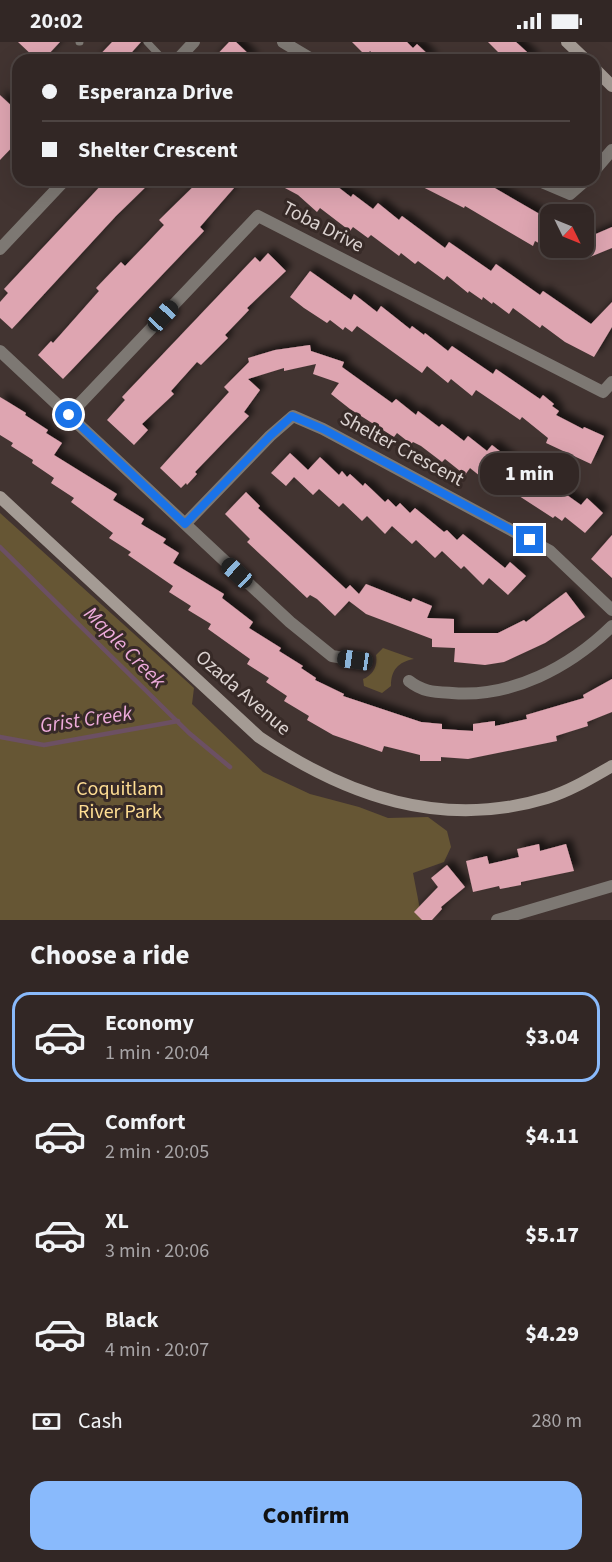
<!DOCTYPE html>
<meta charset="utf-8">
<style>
body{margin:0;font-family:"Source Sans 3",sans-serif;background:#3a2f2d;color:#f1f3f6;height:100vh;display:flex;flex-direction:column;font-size:22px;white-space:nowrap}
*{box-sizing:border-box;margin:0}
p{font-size:20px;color:#a8a5a7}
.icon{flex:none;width:33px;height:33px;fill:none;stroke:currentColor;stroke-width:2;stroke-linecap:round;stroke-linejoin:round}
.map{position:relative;height:878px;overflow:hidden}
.side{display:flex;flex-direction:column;background:#322725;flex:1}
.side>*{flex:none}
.banner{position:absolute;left:12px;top:12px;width:588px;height:132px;border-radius:18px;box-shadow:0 6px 24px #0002,0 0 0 2px #4d4442;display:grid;align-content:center;height:132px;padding:0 30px;background:#322725}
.needle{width:39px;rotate:133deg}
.buttons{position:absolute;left:540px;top:162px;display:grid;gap:12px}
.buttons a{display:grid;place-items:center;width:54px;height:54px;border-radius:12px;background:#322725;box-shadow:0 6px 24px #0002,0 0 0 2px #4d4442;font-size:30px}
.end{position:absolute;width:27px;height:27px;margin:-14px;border:8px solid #1a73e8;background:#fff;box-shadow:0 0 0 3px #fff}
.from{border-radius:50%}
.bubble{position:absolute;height:42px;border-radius:18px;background:#322725;box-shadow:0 6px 24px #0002,0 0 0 2px #4d4442;font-size:20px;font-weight:800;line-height:42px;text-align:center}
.car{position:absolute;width:18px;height:36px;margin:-18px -9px;border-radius:8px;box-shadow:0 0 4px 2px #0007;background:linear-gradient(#222 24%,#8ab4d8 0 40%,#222 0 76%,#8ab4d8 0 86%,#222 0)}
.banner b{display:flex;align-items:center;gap:21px;height:57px;font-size:22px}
.banner b+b{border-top:2px solid #4d4442}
.banner i{width:15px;height:15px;background:#f1f3f6}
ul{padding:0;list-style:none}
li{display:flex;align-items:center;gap:18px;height:90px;margin:0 12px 9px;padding:0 18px;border:3px solid transparent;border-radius:18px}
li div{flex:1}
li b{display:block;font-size:22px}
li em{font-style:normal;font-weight:800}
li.active{border-color:#89bafc}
li>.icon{width:54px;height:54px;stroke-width:1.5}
h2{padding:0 30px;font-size:27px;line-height:72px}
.pay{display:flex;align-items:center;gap:15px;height:66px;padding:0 30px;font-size:22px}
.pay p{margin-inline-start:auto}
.action{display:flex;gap:12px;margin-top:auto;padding:12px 30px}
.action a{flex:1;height:69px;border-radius:18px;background:#89bafc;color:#111;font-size:24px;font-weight:800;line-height:69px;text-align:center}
.status{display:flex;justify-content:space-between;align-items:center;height:42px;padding:0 30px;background:#322725;direction:ltr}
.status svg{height:16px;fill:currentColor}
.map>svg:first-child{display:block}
.green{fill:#665634}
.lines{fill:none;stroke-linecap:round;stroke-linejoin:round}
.stream{stroke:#6c5063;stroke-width:4.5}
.building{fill:#dea5b1;filter:url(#shadow)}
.lane{stroke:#7d7873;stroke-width:7}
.street{stroke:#7d7873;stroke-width:12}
.secondary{stroke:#a49b94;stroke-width:12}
.route{stroke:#1a73e8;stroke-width:8}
.labels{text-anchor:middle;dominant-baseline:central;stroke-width:6;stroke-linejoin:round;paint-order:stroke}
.street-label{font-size:20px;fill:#dcd3d1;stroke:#372a27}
.park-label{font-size:20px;fill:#fedd93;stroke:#372a27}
.water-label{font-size:21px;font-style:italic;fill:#eeabdb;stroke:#372a27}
</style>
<div class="status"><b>20:02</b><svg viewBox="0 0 49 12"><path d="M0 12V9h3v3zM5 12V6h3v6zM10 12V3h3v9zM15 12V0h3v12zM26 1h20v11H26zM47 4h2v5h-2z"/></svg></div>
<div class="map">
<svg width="612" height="878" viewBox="0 0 612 878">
<defs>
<filter id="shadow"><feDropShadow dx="5.5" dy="-5.5" stdDeviation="3" flood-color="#0009"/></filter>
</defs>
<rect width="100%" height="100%" fill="#423431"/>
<path class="green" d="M0,471L194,646L192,662L263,730L310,752L359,765L388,776L428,775L447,789L451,805L444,820L413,831L422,878H0Z
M383,606L414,617C398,620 391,628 391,644L382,651L364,644L363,637C373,633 378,624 376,613Z"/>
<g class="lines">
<path class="stream" d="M0,505L189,691L230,725
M0,695L44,703L178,679"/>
</g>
<path class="building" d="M18,0H60L45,16L39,11L35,16Z
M112,0H141L125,18H95Z
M229,0H236L255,18H212Z
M352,0H407L413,6L417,2L434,18H380L370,9L366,14Z
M488,0H516L536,18H506Z
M0,53L18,70V99L0,118Z
M106,138H153L116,174L12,287L0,276V260L8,251L4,247Z
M200,138H241L200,185L204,189L63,337L38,313L51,299L53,301L99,249L96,246L121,220L125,224L148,200L164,183L159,178Z
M270,138H329L351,155L353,152L373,167L378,161L399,178L402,174L445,206L449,200L491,229L496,222L540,253L543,249L591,282L612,260V285L594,315L565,300L542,283L540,286L513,266L509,272L493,260L492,262L483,255L482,258L469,249L468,251L447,234L444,238L418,219L415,222L401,211L399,214L371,193L368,196L353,185L350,189L320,166L317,170L298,153Z
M409,138H481L550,178V207L535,199L533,204L465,164L464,166Z
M612,185V206L590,215L584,197Z
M268,211L286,229L247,266L249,268L225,293L228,296L201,323L197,320L171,349L174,352L142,382L148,388L134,403L107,378L125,358L122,355L255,215L260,220Z
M310,229L351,258L354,252L377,270L381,264L410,287L412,284L424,293L425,291L448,309L452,304L493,332L496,327L540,357L543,353L554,362L552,364L559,369L556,373L583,387L584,385L604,394L591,422L546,401L548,396L522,375L520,378L476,348L472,354L451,337L448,341L427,324L422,331L357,284L352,290L345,285L343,288L330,278L327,281L304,266L290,255Z
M310,303L311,309L344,320L342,325L392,361L396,357L416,373L418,369L439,385L442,382L464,399L468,394L487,409L492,403L533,435L536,431L581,463L587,456L603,471L585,491L565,475L562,479L555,474L553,476L516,452L514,454L493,440L491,443L470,426L465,433L445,417L442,420L421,404L413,400L411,402L397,391L394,395L350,367L331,352L339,341L313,332L316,322L284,329V326L248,337L260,348L244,370L249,374L195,430L197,432L187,443L186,441L181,446L160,426L229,350L224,345L249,320L248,316L275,308Z
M0,355L26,371L25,373L48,388L46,391L62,401L54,413L117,452L113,458L144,477L141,482L166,497L163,501L179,511L173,521L224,552L222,556L253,580L249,586L281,606L279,609L303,624L301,626L316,636L315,638L344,652L343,654L421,680L442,682V687L473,689V682L495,679V684L527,677L526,673L584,656L583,653L612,637V670L587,680L588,684L556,694L557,699L468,717L441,715V719H420V713L384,704L382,710L333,693L307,678L309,674L284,659L287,654L266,640L269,636L247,622L250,617L208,587L211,582L188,568L191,564L169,550L173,544L128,513L131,510L109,496L113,491L71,460L74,456L51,441L54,436L32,421L33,418L11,404L13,401L0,393Z
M290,411L308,428L320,415L339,433L342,429L347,435L350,432L363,444L365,441L385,460L388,457L396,465L400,461L410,471L415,466L444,490L447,488L457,498L463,492L505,526L510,520L526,534L508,553L489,536L483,543L464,524L461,527L442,509L435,516L416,498L412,502L392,484L385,492L367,474L362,479L343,461L339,465L319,447L313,453L294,435L286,444L271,431Z
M246,450L260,464L258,466L346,547L350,543L359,552L366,542L411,560L413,556L432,564L427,576L454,577V591H498L524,578L526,580L566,550L585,575L545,601L504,620L485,623L454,620L455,606L432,605V597L366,572L349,559L335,574L317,557L310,553L307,556L247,500L250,497L225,472Z
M612,493V536L591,517Z
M539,802L540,809L566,802L574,829L521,840V843L500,847L499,844L473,850L466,819L487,814L489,822L519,815L517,807Z
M447,823L465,845L441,865L442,867L432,878H422L414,870L438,845L431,836Z"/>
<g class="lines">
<path class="lane" d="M79,0H80
M147,0L164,18"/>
<path class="street" d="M283,0L313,18
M177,18L194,0
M594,129L612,108
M537,138L570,152L586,138
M0,207L65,138
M0,309L290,580L332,614L355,618
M69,373L258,174L603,350L612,340
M185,482L270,394L293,374L323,387L550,509L612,568
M409,639C423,650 434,650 452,651C512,656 570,625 612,584
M497,878L612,844"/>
<path class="secondary" d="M567,0L586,18
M594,26L612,44
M0,455L259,695C346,754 442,788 547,756C570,749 591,736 612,724"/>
</g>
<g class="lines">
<path class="route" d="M69,373L185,482L270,394L292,374L323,387L530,498"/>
</g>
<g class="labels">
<g class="street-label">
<text transform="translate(323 185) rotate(27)">Toba Drive</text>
<text transform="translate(402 407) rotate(28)">Shelter Crescent</text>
<text transform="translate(243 651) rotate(41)">Ozada Avenue</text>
</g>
<g class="park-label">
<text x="120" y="747">Coquitlam<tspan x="120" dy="23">River Park</tspan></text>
</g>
<g class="water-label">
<text transform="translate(125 605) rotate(45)">Maple Creek</text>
<text transform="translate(86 677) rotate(-8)">Grist Creek</text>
</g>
</g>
</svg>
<div class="buttons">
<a><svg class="needle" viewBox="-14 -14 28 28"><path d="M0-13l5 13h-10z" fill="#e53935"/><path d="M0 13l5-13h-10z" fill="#a8a5a7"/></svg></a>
</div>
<i class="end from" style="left:69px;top:373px"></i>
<i class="end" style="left:530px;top:498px"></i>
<div class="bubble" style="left:480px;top:411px;width:99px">1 min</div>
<i class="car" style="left:163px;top:274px;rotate:43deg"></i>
<i class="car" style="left:237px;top:531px;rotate:313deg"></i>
<i class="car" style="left:355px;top:618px;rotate:278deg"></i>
<div class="banner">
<b><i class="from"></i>Esperanza Drive</b>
<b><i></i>Shelter Crescent</b>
</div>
</div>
<section class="side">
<h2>Choose a ride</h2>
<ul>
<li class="active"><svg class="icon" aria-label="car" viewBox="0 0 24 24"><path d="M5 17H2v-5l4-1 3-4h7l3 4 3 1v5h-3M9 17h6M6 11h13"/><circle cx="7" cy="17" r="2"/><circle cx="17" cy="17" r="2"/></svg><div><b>Economy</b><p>1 min · 20:04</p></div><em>$3.04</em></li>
<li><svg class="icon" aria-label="car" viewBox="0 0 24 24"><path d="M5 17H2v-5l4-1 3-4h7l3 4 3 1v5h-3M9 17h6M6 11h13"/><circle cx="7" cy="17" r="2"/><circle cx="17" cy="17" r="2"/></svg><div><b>Comfort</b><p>2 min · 20:05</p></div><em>$4.11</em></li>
<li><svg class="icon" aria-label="car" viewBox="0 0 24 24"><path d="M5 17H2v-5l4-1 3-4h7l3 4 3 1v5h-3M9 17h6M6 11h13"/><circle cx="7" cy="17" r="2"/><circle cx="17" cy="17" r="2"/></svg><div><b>XL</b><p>3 min · 20:06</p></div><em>$5.17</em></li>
<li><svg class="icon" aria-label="car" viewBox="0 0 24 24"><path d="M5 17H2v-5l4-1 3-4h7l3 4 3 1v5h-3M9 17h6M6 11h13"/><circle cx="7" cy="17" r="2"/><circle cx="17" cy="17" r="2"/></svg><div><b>Black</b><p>4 min · 20:07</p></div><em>$4.29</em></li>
</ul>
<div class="pay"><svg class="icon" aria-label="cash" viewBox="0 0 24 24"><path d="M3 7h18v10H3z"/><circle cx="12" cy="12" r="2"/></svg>Cash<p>280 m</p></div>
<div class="action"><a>Confirm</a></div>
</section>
